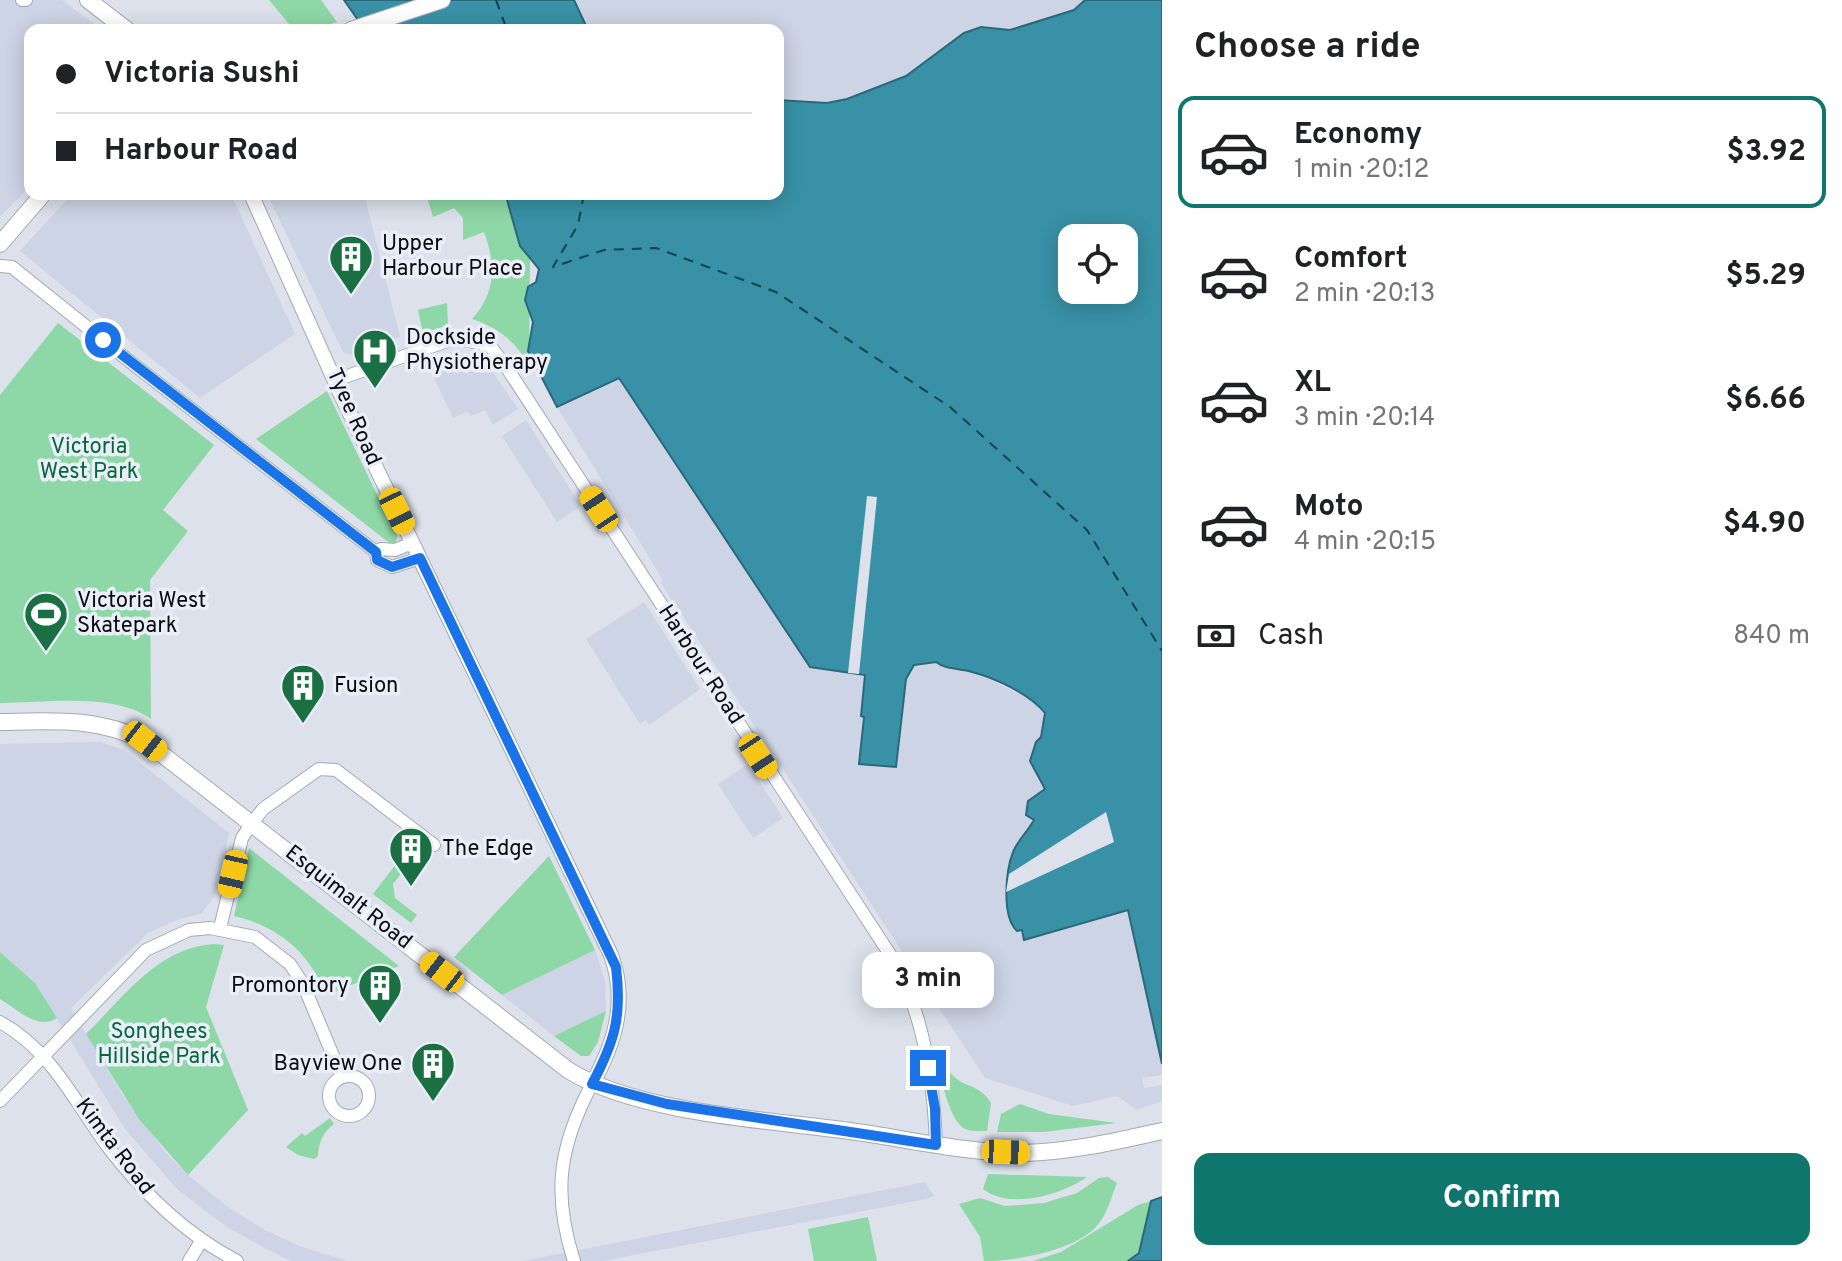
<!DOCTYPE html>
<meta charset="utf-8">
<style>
body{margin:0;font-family:Overpass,sans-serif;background:#f6f6f6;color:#202124;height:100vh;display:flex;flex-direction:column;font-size:30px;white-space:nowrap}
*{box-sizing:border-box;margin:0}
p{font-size:26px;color:#757577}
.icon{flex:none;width:44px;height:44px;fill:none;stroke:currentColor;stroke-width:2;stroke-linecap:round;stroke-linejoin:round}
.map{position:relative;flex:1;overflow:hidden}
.drawer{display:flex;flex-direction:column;background:#fff;width:680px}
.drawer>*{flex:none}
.hud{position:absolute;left:24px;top:24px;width:760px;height:176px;border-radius:16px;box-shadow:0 4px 20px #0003;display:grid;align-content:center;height:176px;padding:0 32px;background:#fff}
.tools{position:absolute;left:1058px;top:224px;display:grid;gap:16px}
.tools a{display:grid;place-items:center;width:80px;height:80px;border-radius:16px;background:#fff;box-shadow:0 4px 20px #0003;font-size:40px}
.end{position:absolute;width:36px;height:36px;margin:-18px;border:10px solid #1a73e8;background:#fff;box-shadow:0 0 0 4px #fff}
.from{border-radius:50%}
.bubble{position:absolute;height:56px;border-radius:16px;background:#fff;box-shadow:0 4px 20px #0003;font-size:26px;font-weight:700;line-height:56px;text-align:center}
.car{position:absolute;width:24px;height:48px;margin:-24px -12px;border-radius:10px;box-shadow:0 0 6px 2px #0007;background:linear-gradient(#f5c518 24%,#345 0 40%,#f5c518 0 76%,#345 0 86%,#f5c518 0)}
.hud b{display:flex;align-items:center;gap:28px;height:76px;font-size:30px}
.hud b+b{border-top:2px solid #e0e0e0}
.hud i{width:20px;height:20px;background:#202124}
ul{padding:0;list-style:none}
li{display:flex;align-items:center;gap:24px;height:112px;margin:0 16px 12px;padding:0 16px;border:4px solid transparent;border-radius:16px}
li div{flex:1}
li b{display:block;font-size:30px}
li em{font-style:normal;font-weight:700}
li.current{border-color:#0f766e}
li>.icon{width:72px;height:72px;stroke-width:1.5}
h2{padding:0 32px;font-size:36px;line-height:96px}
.pay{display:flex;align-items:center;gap:20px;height:88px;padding:0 32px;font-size:30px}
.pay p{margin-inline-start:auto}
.cta{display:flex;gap:16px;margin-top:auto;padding:16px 32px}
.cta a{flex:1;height:92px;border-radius:16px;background:#0f766e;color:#fff;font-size:32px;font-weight:700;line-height:92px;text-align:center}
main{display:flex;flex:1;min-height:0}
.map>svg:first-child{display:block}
.built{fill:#cdd4e5}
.green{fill:#8dd8a6}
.water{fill:#3891a6;stroke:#2a6979;stroke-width:2;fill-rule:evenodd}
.pier{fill:#dce1eb}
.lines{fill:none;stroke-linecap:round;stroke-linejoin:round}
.ferry{stroke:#0f444f;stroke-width:2;stroke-dasharray:10 8;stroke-linecap:butt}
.minor-casing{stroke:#a5a9b2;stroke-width:14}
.tertiary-casing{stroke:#a5a9b2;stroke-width:16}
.secondary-casing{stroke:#a5a9b2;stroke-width:18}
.minor{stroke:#fff;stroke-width:12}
.tertiary{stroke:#fff;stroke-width:14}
.secondary{stroke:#fff;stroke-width:16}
.route{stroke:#1a73e8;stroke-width:10}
.labels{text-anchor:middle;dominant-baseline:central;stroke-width:7;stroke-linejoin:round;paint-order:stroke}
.poi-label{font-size:22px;fill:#0a0b0f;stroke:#e9eef8;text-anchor:start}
.street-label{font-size:22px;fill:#0a0b0f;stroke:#e9eef8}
.park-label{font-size:22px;fill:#056838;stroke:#e9eef8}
</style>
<main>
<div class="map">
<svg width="1162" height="1261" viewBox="0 0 1162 1261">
<rect width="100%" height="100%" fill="#dce1eb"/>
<path class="built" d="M0,0H62L102,30H30V186L0,217Z
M574,0H1085L1074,10L1010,30L981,27L964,33L906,76L847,99L827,103L778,100V30H588Z
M72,194H231L295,334L200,398L20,251Z
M267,194H364L400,337L351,355L343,352Z
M454,354L474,355L485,361L518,409L493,425L485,410L471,416L468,411L453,418L427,363Z
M619,377L810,667L865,674L859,764L896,767L906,679L914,665L936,662L942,667L975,672L1037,703L1045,713L1036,777L1045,789L1026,837L1014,849L1006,892L1025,940L1128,910L1162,1064V1075L1142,1078L1144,1088L1162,1085V1101L1137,1110L1117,1096L1073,1106L985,1078L661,583L663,580L557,407Z
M526,420L581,506L557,522L502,436Z
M644,602L700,689L649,725L646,720L640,724L586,639Z
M101,742L124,750L229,833L215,895L201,914L179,919L148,933L71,1008L122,1094L166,1153L188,1175L228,1207L265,1230L299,1246L347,1261H292L284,1258L228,1228L178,1190L125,1129L35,983L0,952V744Z
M748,764L783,818L753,838L718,784Z
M595,950L605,981L606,1011L554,1036L502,995Z
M925,1182L934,1196L926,1199L603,1261H523Z"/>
<path class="green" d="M269,0H321L337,22L310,30H294Z
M426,194H503L530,258L529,364C513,340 499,328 472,319C496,293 496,264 484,232L463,240V218L454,208L433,217Z
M447,303L448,325L423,333L418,310Z
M58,323L214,445L163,510L188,531L150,580L151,719C114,692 45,703 0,703V395Z
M327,391L397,536L396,543L392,545L256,439Z
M249,848L399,966L326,995C310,953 278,926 234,916Z
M549,856L595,950L502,995L454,957Z
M396,864L404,870L393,884L395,898L417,915L411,923L373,894Z
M214,944L224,945L206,1007L248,1110L188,1175L139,1119L86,1034C123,998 158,947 214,944Z
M0,952L35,983L57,1018C38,1031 17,1009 0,999Z
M606,1011L598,1042L589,1056H581L554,1036Z
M938,1044C952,1097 974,1075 991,1103L987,1131C979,1131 968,1132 962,1127C948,1116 935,1063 938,1044Z
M1020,1104L1049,1114L1116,1123L1044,1132H997L1001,1114Z
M330,1118L334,1124C324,1131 318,1143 318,1156L314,1159L298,1155L286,1147L302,1133L305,1136Z
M988,1174L1087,1177C1061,1195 1010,1210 983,1189Z
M1108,1177L1117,1183C1111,1197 1107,1216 1095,1228C1072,1251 1016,1261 984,1261L980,1237L959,1204L980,1198L1005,1206L1044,1203L1077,1193L1099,1178Z
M1151,1201L1139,1254L1129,1261H1033L1061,1252L1138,1205Z
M868,1217L877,1261H814L808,1229Z"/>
<path class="water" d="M344,0H574L588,30H365Z
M1085,0H1162V1064L1128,910L1024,940L1022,930L1017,931C1001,916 1006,870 1013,852C1016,843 1028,831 1034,820L1026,815L1028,801L1045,789L1030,761L1036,742L1041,737L1045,713C1030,694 995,678 972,672C960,668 946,670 936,662L914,665L906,679L896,767L859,764L864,717L861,716L865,675L810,667L619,378L557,407L528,351L533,322L525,300L528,287L536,282L539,269L520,246L507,200L508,194H778V100L827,103L847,99L906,76L964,33L981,27L1010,30L1074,10ZM1072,238H1124V290H1072Z
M1162,1197V1261H1128L1139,1253L1151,1201Z"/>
<path class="pier" d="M867,496L877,497L859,674L848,673Z
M1106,812L1114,842L1006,892L1009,874Z"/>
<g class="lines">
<path class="ferry" d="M496,0L507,30
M584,194L578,225L553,267L604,250L656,248L776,292L950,407L1087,530L1162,651"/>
<g class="minor-casing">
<path id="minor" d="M22,0H26
M0,266L12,267L128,360L376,552L377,560L392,567L420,558
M336,380L456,338L490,346L505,365L893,959C924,1015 934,1082 936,1145
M376,552L381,549L395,550L412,543
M220,928L242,838L252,823L263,809L319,769L336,770L434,845
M0,1022C52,1051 74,1101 108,1147C143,1193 185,1234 237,1261
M329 1096a20 20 0 1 1 40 0a20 20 0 1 1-40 0Z
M0,1101L146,950L189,930L210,928L255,937L290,964L303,984L342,1077
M189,1261L202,1240
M574,1261C552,1193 559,1146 592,1084"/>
</g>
<g class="tertiary-casing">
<path id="tertiary" d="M251,194L342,397L611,955C628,1001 615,1043 592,1084"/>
</g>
<g class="secondary-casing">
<path id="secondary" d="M88,0L127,30
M351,30L442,0
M0,244L43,194
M0,722C52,721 98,717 145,741L568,1070C636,1113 769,1120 850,1131C908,1139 966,1153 1024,1153C1071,1152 1117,1141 1162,1131"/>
</g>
<use href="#minor" class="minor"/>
<use href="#tertiary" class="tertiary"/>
<use href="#secondary" class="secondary"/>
</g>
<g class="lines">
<path class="route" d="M103,340L376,552L377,560L392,567L420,558L616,967C622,1016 615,1041 592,1084L667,1104L936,1145L935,1109L928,1068"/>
</g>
<defs>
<g id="building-pin" transform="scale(2.3)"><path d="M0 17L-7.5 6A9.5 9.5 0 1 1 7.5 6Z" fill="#1b7043" stroke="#e9eef8"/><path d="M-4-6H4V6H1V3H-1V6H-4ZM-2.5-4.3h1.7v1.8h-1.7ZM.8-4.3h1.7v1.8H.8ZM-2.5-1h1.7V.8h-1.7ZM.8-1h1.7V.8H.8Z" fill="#fff"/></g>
<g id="hospital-pin" transform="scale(2.3)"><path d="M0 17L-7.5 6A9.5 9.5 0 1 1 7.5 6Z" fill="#1b7043" stroke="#e9eef8"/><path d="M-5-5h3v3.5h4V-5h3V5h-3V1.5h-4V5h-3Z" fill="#fff"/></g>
<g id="stadium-pin" transform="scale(2.3)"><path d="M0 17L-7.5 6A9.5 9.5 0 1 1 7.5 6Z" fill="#1b7043" stroke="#e9eef8"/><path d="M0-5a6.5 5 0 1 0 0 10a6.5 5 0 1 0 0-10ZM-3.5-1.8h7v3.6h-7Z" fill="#fff"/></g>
</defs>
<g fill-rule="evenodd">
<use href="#building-pin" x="351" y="257"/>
<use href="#hospital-pin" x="375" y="351"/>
<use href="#stadium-pin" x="46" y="614"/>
<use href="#building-pin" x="303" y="686"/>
<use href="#building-pin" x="411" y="849"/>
<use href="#building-pin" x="380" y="986"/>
<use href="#building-pin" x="433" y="1064"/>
</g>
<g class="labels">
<g class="poi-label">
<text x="382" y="244">Upper<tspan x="382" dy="25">Harbour Place</tspan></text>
<text x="406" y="338">Dockside<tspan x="406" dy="25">Physiotherapy</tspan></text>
<text x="77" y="601">Victoria West<tspan x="77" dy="25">Skatepark</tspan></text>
<text x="334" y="686">Fusion</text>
<text x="442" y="849">The Edge</text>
<text x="349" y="986" text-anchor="end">Promontory</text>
<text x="402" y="1064" text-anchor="end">Bayview One</text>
</g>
<g class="street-label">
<text transform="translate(353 417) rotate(66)">Tyee Road</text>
<text transform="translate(700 665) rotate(57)">Harbour Road</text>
<text transform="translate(348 898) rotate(38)">Esquimalt Road</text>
<text transform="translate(114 1147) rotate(53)">Kimta Road</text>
</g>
<g class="park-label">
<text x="89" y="447">Victoria<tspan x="89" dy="25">West Park</tspan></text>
<text x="159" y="1032">Songhees<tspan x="159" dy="25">Hillside Park</tspan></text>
</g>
</g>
</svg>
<div class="tools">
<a><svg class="icon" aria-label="locate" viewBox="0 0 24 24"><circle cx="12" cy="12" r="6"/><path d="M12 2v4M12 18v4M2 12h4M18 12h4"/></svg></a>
</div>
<i class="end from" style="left:103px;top:340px"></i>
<i class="end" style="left:928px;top:1068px"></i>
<div class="bubble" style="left:862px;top:952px;width:132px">3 min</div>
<i class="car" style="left:599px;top:509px;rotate:327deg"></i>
<i class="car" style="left:397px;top:511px;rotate:154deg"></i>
<i class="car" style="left:145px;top:741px;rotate:128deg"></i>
<i class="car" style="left:758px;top:756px;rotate:147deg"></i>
<i class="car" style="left:233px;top:874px;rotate:193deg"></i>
<i class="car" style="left:442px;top:972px;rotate:308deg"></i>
<i class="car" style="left:1006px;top:1152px;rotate:92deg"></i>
<div class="hud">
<b><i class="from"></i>Victoria Sushi</b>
<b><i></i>Harbour Road</b>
</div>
</div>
<section class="drawer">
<h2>Choose a ride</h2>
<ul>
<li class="current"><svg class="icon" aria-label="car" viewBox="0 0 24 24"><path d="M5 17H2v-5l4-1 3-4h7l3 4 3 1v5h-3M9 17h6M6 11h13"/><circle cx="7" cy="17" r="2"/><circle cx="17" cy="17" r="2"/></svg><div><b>Economy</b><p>1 min · 20:12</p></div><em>$3.92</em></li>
<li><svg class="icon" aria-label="car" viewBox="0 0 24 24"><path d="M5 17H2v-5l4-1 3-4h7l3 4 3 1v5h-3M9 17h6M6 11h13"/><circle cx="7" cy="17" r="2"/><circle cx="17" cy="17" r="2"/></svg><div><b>Comfort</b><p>2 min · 20:13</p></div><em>$5.29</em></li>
<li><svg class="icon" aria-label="car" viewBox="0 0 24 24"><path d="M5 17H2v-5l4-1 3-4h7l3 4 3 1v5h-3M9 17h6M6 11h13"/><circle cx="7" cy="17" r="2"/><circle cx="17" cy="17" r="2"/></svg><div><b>XL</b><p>3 min · 20:14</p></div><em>$6.66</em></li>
<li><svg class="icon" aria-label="car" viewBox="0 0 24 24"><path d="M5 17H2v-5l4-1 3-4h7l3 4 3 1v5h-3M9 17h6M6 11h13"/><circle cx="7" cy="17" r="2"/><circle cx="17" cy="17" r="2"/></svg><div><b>Moto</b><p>4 min · 20:15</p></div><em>$4.90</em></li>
</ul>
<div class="pay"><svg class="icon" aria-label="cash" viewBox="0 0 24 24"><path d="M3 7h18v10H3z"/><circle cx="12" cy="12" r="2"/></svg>Cash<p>840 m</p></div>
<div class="cta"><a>Confirm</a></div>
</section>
</main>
